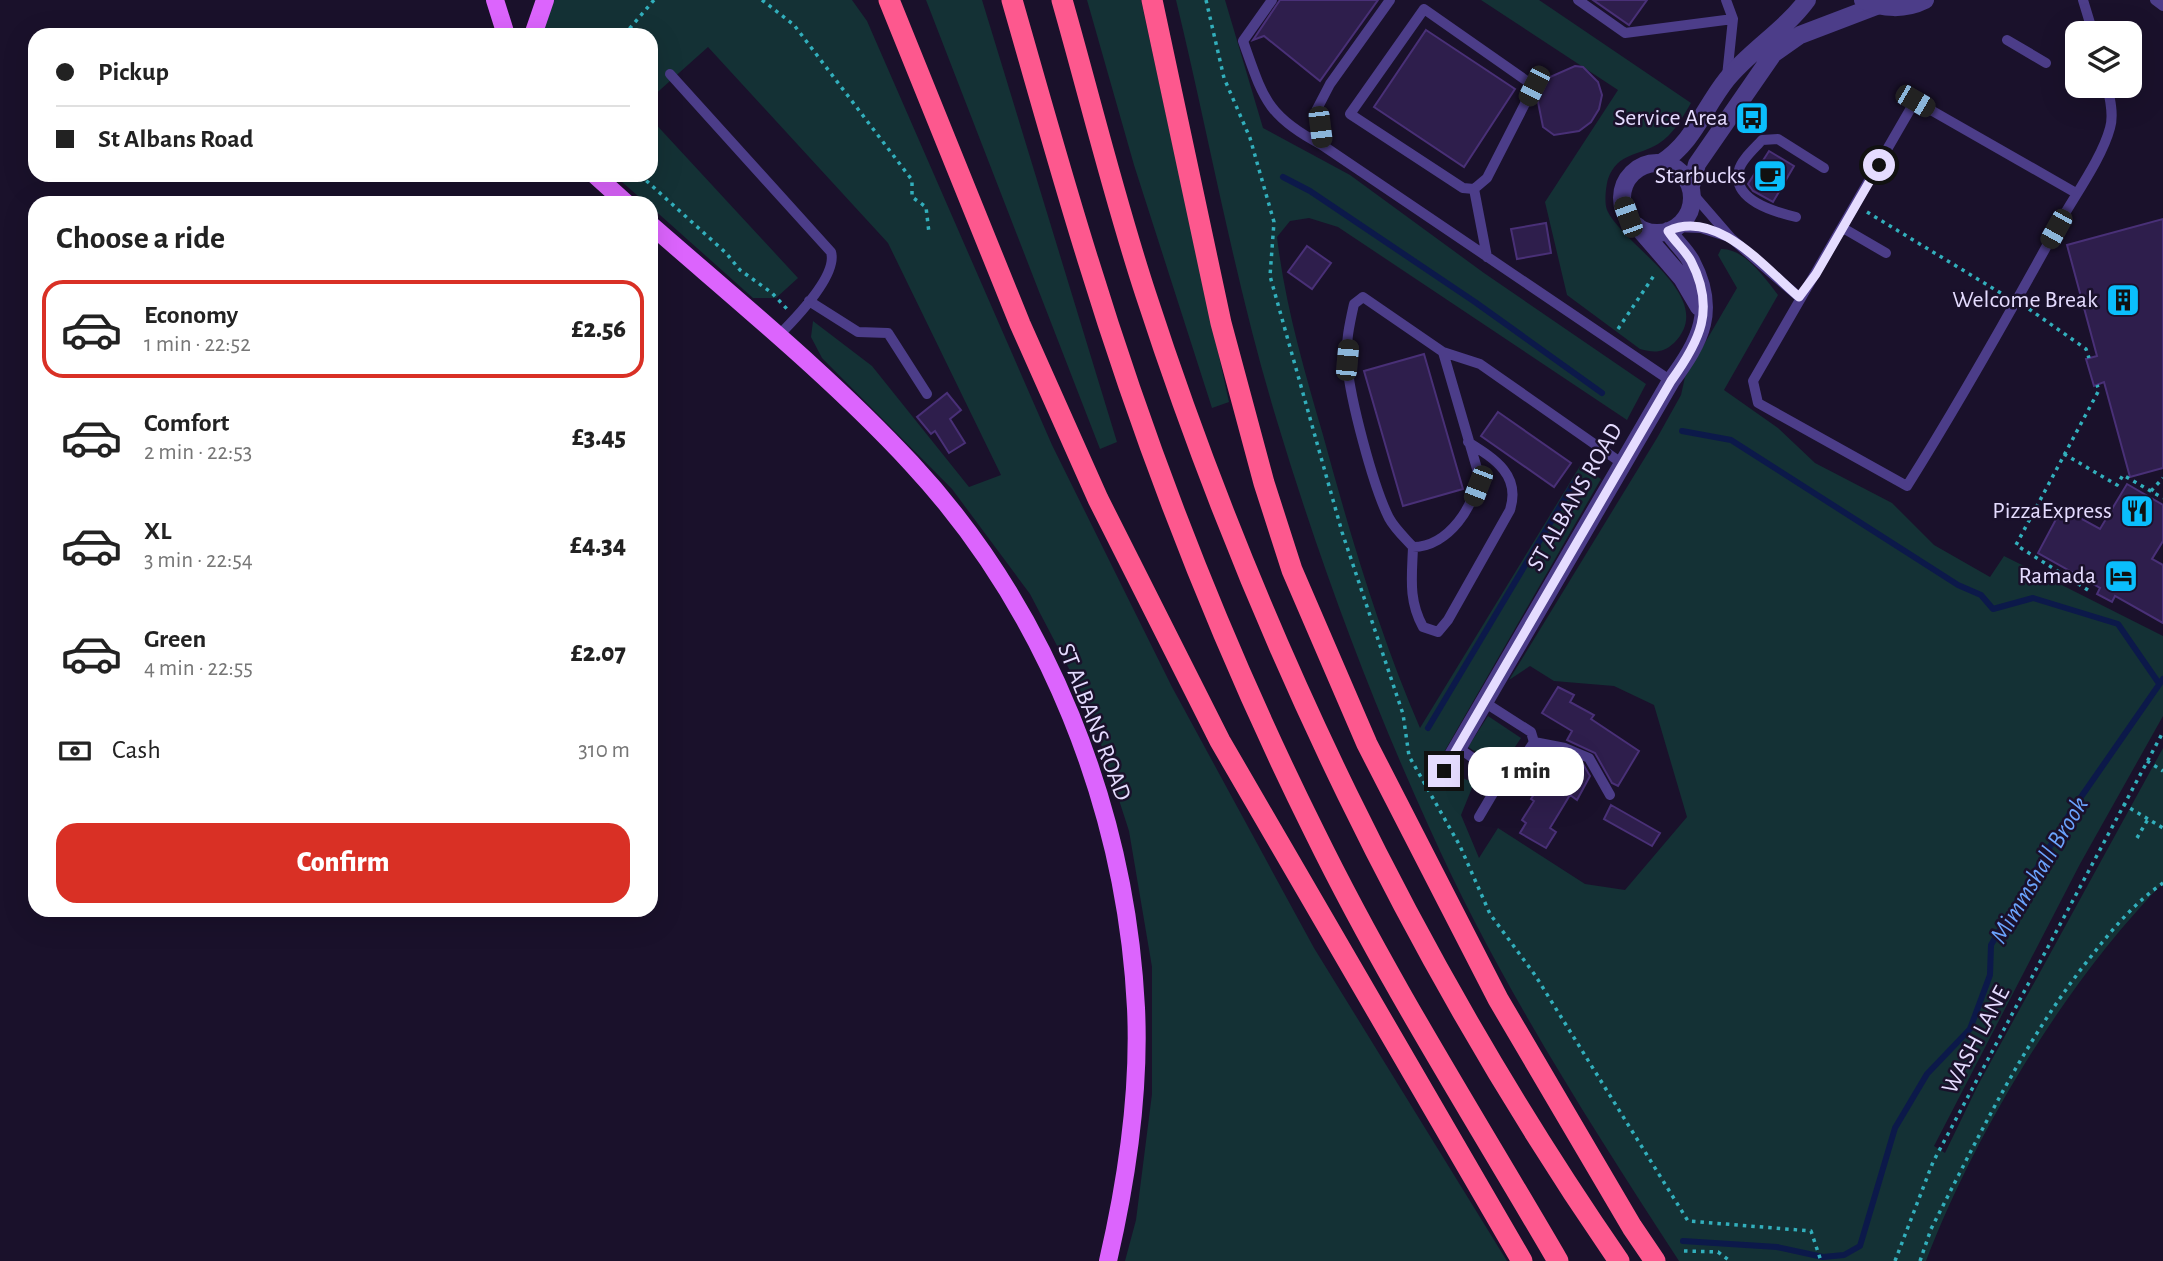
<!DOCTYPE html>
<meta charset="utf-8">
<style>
body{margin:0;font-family:"Alegreya Sans",sans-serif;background:#f6f6f6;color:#222;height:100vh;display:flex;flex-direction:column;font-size:26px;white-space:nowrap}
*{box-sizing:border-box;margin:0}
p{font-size:23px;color:#767676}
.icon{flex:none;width:38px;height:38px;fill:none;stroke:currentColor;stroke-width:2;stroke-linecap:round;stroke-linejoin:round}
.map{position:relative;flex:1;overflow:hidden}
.drawer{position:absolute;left:28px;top:196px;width:630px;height:721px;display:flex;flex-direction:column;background:#fff;border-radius:21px;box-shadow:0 7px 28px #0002}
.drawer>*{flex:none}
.top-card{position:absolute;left:28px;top:28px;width:630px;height:154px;border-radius:21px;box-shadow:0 7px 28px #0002;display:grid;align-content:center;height:154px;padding:0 28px;background:#fff}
.fabs{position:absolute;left:2065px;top:21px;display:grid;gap:14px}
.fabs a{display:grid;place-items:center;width:77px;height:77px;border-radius:14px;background:#fff;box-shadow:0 7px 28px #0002;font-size:35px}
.end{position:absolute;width:32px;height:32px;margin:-16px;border:9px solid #e5dcff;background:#111;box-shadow:0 0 0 4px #111}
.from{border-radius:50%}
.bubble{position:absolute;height:49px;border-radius:21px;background:#fff;box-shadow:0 7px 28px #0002;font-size:23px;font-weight:800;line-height:49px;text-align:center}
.car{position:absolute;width:21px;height:42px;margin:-21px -10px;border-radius:9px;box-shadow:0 0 5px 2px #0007;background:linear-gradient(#222 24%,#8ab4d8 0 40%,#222 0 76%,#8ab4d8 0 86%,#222 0)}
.top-card b{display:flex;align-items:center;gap:24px;height:66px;font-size:26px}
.top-card b+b{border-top:2px solid #e0e0e0}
.top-card i{width:18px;height:18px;background:#222}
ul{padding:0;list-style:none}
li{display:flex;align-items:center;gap:21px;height:98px;margin:0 14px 10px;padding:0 14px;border:4px solid transparent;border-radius:21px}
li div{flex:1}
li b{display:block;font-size:26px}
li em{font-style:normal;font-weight:800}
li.selected{border-color:#d93025}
li>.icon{width:63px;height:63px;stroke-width:1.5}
h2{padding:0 28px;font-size:32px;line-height:84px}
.pay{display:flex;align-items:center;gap:18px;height:77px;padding:0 28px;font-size:26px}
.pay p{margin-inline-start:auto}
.action{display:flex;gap:14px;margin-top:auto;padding:14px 28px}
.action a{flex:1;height:80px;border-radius:21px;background:#d93025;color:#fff;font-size:28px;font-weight:800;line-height:80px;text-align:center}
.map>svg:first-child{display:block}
.green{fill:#143135}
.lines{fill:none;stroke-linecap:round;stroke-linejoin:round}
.stream{stroke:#0c194a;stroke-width:6}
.building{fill:#2e1e4c;stroke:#493077;stroke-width:2}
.path{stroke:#32afbc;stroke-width:3.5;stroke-dasharray:3.5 5;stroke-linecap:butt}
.service{stroke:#4c3d89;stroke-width:10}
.minor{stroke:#4c3d89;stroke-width:18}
.tertiary{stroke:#4c3d89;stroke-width:18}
.primary{stroke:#dc64fd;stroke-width:18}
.motorway{stroke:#fd588e;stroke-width:21}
.route{stroke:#e5dcff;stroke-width:9}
.labels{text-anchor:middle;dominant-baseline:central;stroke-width:5;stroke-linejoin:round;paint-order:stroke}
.poi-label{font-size:24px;fill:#e5dcff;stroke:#1a112b;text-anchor:end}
.street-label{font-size:24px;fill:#e5dcff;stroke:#1a112b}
.water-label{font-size:26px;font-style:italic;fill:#6ba3fd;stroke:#1a112b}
</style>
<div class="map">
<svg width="2163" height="1261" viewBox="0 0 2163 1261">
<rect width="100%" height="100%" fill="#1a112b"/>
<path class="green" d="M554,0H852L867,21L1052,445L1172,687L1314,948L1507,1261H1125L1136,1220L1152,1094V967L1129,831L1089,707L1030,594L952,489L822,358L811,337L813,321L872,366L969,487L1001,475L888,243L708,47L651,98V35H541Z
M926,0H982L1117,442L1100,449Z
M1087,0H1141L1229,402L1212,408L1134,165Z
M1176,0H1225L1263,128L1350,175L1484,273L1646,384L1627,420L1338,227L1309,218L1290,221L1277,237C1285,305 1304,369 1323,435C1350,534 1379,633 1420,728L1580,466L1601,479L1436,766L1474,783L1461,815L1479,858L1498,828L1585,884L1625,890L1687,817L1654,705L1614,686L1554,681L1530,666L1509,680L1657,438L1681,395L1685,377L1737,288L1718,255L1721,249C1744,248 1765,278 1778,295L1724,390L1778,428L1815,463L1892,503L1934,545L1990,577L2004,556L2163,636V716L2080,864L1934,1146L1945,1153L1978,1085L2163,748V883C2066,982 1976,1131 1926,1261H1679C1588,1121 1497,979 1429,827C1369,695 1319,560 1277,421C1235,283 1210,141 1176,0Z
M1481,0H1539L1691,103C1682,118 1674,134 1658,144C1639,156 1618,152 1608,179C1606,186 1604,203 1607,210C1623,246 1720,297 1674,343C1663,353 1654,353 1640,349L1567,295L1545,202L1618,90Z
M651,119L798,278L776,298H753L651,207V203H646L614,175H651Z
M1488,716L1521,738L1501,768L1468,747Z"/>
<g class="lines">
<path class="stream" d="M1283,177L1310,191L1475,302L1602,393
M1682,431L1731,440L1958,585L1981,595L1993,609L2033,598L2118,624L2158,682
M1428,728L1574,483
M1683,1241L1777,1247L1823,1257L1844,1255L1860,1246L1895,1128L1927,1074L1970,1029L1990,975L1991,945L2072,810L2163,679"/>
</g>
<path class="building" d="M1280,0H1378L1320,81L1264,36L1253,40Z
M1593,0H1647L1629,25Z
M1426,30L1515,89L1464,167L1374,107Z
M1575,66L1583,67L1598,82L1602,95L1599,109L1591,122L1579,131L1554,135L1543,127L1537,97L1550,77Z
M1769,151L1794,166L1773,202L1753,191L1748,184Z
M2163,219V468L2130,477L2104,382L2094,386L2086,359L2097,356L2067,245Z
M1546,223L1551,253L1517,259L1511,229Z
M1307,246L1331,263L1312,289L1288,272Z
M1424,354L1463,489L1403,506L1364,371Z
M947,393L961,410L950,419L965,443L949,453L935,431L931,434L917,417Z
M1498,412L1571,463L1554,487L1481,436Z
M2127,484L2163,505V541L2152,559L2163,565V623L2115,596L2112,602L2097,594L2100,588L2038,553L2062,508L2100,529Z
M1558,687L1574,695L1570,702L1594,715L1591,719L1639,751L1618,786L1612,783L1595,753L1567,740L1572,731L1542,713Z
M1558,755L1583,764L1590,776L1577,800L1570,795L1550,828L1556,832L1546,848L1520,833L1526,823L1522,820L1534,801L1531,799Z
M1611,805L1660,833L1652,846L1604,819Z"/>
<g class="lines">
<path class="path" d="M762,0L794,25L912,180V197L926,207L929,233
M1206,0L1224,78L1250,138L1274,222L1270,276L1342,532L1403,714L1409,756L1460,846L1490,914L1535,975L1688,1221L1811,1231L1821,1261
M624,35L654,0
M640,175L726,253L740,270L772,293L787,309
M1867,212L2004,295
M2029,309L2086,349L2089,358
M1618,329L1655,274
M2064,454L2117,485L2123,475L2163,498
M2151,491L2163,478
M2088,590L2016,545L2099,390L2097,385
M2147,761L2163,771
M2123,804L2163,828
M2137,838L2148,819
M1684,1251L1718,1252L1730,1261
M1895,1261L1933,1162L2163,732
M1920,1261L1931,1229C1979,1136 2024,1041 2089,959C2111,931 2133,904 2163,883"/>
<path class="service" d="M1272,0L1243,41C1263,97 1266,116 1322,145L1671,381
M1578,0L1625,33L1733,19
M1726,0L1733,19L1727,76
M2083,0L2093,33
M2155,0L2163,6
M1424,9L1534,86L1487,178L1474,189L1463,188L1350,114Z
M2007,40L2046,63
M670,74L831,252C838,275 794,320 778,336
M1322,145L1317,109L1330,84L1390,0
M1474,189L1487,257
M1692,193L1731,238L1799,297
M2076,193L1915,101L1753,381L1758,403L1907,486C1961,400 2011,311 2060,222C2075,195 2102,158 2110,128C2114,115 2110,98 2107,86
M1796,217C1775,212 1731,200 1739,170C1741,160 1755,148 1762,140L1778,139L1824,168
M1677,227L1701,228L1729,237
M1843,228L1886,253
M809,301L858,332L888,333L927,394
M1443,352L1478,472C1477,505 1448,547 1413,547C1405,538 1395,529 1389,518C1373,486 1350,399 1347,363C1345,344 1350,322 1354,304L1363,297L1443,352L1480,364L1623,464
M1413,547C1412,576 1408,600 1423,627L1438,632L1448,620L1510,510C1521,475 1495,459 1468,442
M1534,742L1565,748L1589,758L1610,795
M1457,747L1502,778L1512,775L1534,742L1531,732L1484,702
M1479,817L1502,778"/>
<path class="minor" d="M1661,163C1694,142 1703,109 1727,79C1751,50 1785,30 1807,0
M1622 198a35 35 0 1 1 70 0a35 35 0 1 1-70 0Z
M1691,186L1697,164L1773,54L1800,35L1876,6
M1637,226L1682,278L1699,307
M1444,771L1671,381C1701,340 1717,310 1691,261C1685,250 1675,242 1668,231"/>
<path class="tertiary" d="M1863,0C1883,9 1905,10 1925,0"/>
<path class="primary" d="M495,0L506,35
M533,35L545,0
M595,175L626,203
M651,225C739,302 831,377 911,463C1047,609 1126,809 1136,1008C1140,1093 1127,1179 1108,1261"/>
<path class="motorway" d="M889,0L1020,324L1098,499L1220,741L1522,1261
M1012,0C1037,87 1061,174 1088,260C1148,455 1224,650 1315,833C1387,980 1476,1120 1558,1261
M1062,0C1090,98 1114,198 1146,295C1257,636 1415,965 1619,1261
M1152,0L1221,323L1264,483L1292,570L1367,744L1498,999L1632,1227L1655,1261"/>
</g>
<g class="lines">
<path class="route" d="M1444,771L1671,381C1700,341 1716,309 1691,261C1685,250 1675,242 1668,231C1717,208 1766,269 1799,297L1816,274L1879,165"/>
</g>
<defs>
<g id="bus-square" transform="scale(1.75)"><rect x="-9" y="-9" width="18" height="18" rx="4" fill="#0abefc" stroke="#1a112b"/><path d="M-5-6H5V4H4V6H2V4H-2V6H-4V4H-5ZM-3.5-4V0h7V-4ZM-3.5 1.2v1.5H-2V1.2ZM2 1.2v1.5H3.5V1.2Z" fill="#111"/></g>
<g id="cafe-square" transform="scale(1.75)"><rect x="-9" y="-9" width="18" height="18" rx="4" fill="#0abefc" stroke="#1a112b"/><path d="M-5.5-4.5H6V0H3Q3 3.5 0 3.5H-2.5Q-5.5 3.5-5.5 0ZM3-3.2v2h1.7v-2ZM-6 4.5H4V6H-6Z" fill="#111"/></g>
<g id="building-square" transform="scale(1.75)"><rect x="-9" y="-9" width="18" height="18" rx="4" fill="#0abefc" stroke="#1a112b"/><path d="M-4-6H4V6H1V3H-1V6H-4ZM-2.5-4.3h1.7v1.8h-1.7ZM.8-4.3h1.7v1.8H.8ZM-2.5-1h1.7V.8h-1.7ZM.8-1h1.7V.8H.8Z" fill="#111"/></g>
<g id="restaurant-square" transform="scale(1.75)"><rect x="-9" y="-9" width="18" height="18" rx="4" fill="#0abefc" stroke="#1a112b"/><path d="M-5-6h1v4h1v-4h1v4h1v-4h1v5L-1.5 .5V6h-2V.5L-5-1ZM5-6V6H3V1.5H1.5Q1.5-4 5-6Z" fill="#111"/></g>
<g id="hotel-square" transform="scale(1.75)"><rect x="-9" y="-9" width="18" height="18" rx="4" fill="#0abefc" stroke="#1a112b"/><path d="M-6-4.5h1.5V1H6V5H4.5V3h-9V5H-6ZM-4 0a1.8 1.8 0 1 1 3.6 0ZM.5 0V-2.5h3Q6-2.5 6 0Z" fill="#111"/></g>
</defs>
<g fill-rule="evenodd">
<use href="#bus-square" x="1752" y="118"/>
<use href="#cafe-square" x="1770" y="176"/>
<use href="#building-square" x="2123" y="300"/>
<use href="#restaurant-square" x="2137" y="511"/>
<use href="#hotel-square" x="2121" y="576"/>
</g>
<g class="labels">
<g class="poi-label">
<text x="1728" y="118">Service Area</text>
<text x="1746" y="176">Starbucks</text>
<text x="2098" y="300">Welcome Break</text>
<text x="2112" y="511">PizzaExpress</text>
<text x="2096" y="576">Ramada</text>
</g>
<g class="street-label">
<text transform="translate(1575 497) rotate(-60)">ST ALBANS ROAD</text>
<text transform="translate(1094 722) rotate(69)">ST ALBANS ROAD</text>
<text transform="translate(1976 1040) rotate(-62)">WASH LANE</text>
</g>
<g class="water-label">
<text transform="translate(2039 870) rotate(-59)">Mimmshall Brook</text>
</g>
</g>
</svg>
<div class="fabs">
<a><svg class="icon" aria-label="layers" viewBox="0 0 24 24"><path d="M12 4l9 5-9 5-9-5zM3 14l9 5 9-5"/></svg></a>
</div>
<i class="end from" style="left:1879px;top:165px"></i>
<i class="end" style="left:1444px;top:771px"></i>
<div class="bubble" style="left:1468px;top:747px;width:116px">1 min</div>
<i class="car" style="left:1534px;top:86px;rotate:207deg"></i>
<i class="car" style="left:1915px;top:101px;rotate:120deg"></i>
<i class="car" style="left:1320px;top:127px;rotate:173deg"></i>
<i class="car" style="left:1628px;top:217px;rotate:340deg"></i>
<i class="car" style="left:2056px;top:229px;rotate:209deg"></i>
<i class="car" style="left:1347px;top:360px;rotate:5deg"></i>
<i class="car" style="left:1478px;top:486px;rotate:201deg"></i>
<div class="top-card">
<b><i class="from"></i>Pickup</b>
<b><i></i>St Albans Road</b>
</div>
<section class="drawer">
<h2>Choose a ride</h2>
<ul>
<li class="selected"><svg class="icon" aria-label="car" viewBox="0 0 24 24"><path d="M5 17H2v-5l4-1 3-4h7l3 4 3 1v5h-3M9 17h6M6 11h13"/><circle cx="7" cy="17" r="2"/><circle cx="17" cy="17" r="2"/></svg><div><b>Economy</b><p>1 min · 22:52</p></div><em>£2.56</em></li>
<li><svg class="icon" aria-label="car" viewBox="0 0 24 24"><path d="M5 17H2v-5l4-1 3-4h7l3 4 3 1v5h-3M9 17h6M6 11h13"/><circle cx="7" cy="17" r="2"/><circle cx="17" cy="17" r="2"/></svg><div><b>Comfort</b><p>2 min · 22:53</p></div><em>£3.45</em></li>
<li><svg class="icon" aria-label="car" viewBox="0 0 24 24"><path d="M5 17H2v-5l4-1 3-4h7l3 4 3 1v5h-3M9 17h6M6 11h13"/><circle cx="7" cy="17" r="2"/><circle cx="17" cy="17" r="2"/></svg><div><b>XL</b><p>3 min · 22:54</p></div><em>£4.34</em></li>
<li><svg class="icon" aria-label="car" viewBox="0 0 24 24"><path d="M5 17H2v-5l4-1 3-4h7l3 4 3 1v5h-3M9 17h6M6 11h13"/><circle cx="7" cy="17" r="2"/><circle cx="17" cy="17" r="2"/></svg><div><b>Green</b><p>4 min · 22:55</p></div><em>£2.07</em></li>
</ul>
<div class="pay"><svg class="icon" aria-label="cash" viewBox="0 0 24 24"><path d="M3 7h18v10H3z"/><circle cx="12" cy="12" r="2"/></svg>Cash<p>310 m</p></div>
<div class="action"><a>Confirm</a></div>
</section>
</div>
